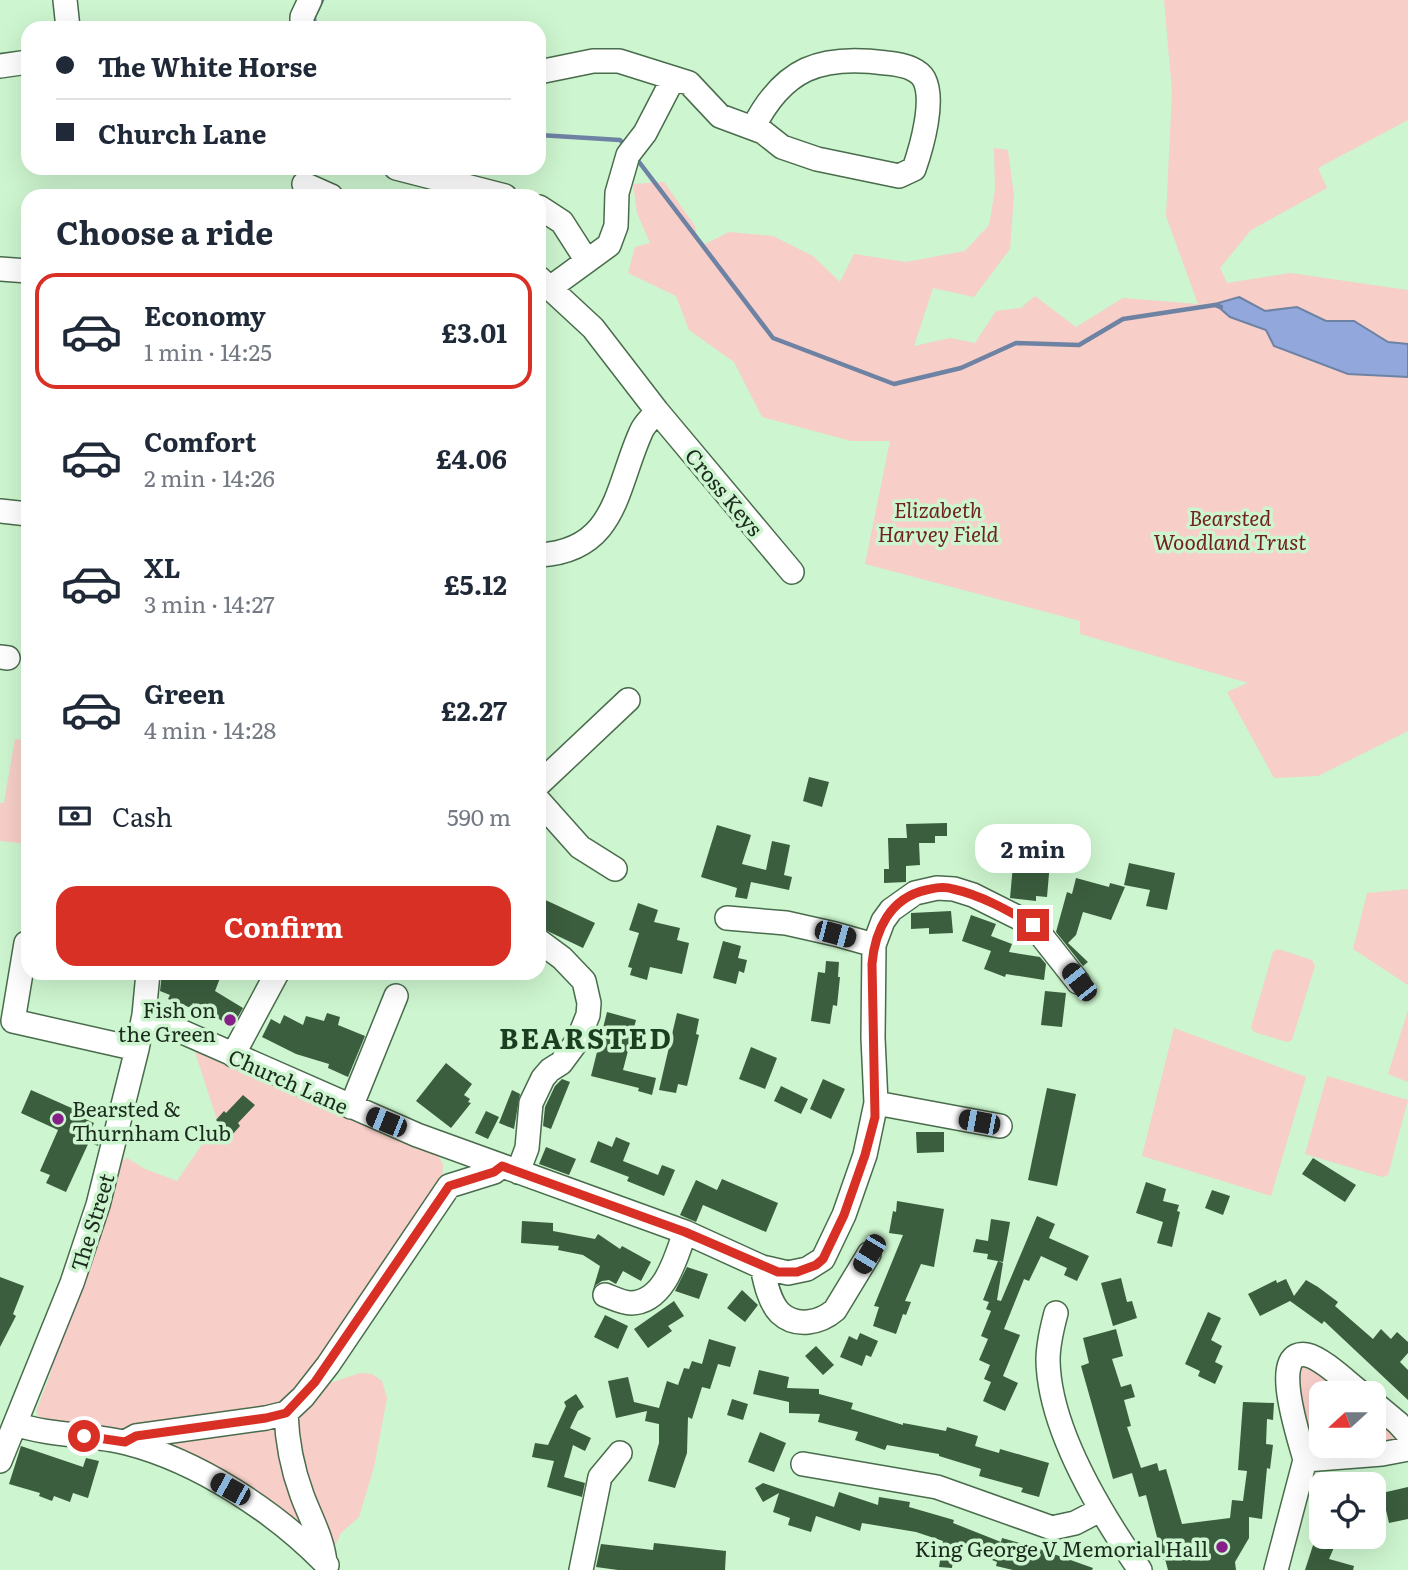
<!DOCTYPE html>
<meta charset="utf-8">
<style>
body{margin:0;font-family:Literata,serif;background:#f6f6f7;color:#1f2937;height:100vh;display:flex;flex-direction:column;font-size:26px;white-space:nowrap}
*{box-sizing:border-box;margin:0}
p{font-size:23px;color:#747a83}
.icon{flex:none;width:38px;height:38px;fill:none;stroke:currentColor;stroke-width:2;stroke-linecap:round;stroke-linejoin:round}
.map{position:relative;flex:1;overflow:hidden}
.drawer{position:absolute;left:21px;top:189px;width:525px;height:791px;display:flex;flex-direction:column;background:#fff;border-radius:21px;box-shadow:0 7px 28px #0002}
.drawer>*{flex:none}
.banner{position:absolute;left:21px;top:21px;width:525px;height:154px;border-radius:21px;box-shadow:0 7px 28px #0002;display:grid;align-content:center;height:154px;padding:0 35px;background:#fff}
.needle{width:46px;rotate:249deg}
.fabs{position:absolute;left:1309px;top:1381px;display:grid;gap:14px}
.fabs a{display:grid;place-items:center;width:77px;height:77px;border-radius:14px;background:#fff;box-shadow:0 7px 28px #0002;font-size:35px}
.end{position:absolute;width:32px;height:32px;margin:-16px;border:9px solid #d93025;background:#fff;box-shadow:0 0 0 4px #fff}
.from{border-radius:50%}
.bubble{position:absolute;height:49px;border-radius:21px;background:#fff;box-shadow:0 7px 28px #0002;font-size:23px;font-weight:700;line-height:49px;text-align:center}
.car{position:absolute;width:21px;height:42px;margin:-21px -10px;border-radius:9px;box-shadow:0 0 5px 2px #0007;background:linear-gradient(#222 24%,#8ab4d8 0 40%,#222 0 76%,#8ab4d8 0 86%,#222 0)}
.banner b{display:flex;align-items:center;gap:24px;height:66px;font-size:26px}
.banner b+b{border-top:2px solid #e0e1e3}
.banner i{width:18px;height:18px;background:#1f2937}
ul{padding:0;list-style:none}
li{display:flex;align-items:center;gap:21px;height:116px;margin:0 14px 10px;padding:0 21px;border:4px solid transparent;border-radius:21px}
li div{flex:1}
li b{display:block;font-size:26px}
li em{font-style:normal;font-weight:700}
li.selected{border-color:#d93025}
li>.icon{width:63px;height:63px;stroke-width:1.5}
h2{padding:0 35px;font-size:32px;line-height:84px}
.pay{display:flex;align-items:center;gap:18px;height:77px;padding:0 35px;font-size:26px}
.pay p{margin-inline-start:auto}
.button{display:flex;gap:14px;margin-top:auto;padding:14px 35px}
.button a{flex:1;height:80px;border-radius:21px;background:#d93025;color:#fff;font-size:28px;font-weight:700;line-height:80px;text-align:center}
.map>svg:first-child{display:block}
.green{fill:#f7cec8}
.water{fill:#92a8dc;stroke:#6e82a3;stroke-width:2}
.lines{fill:none;stroke-linecap:round;stroke-linejoin:round}
.stream{stroke:#6e82a3;stroke-width:4.5}
.building{fill:#3b5e3e}
.minor-casing{stroke:#496c4c;stroke-width:26}
.minor{stroke:#fff;stroke-width:23}
.route{stroke:#d93025;stroke-width:9}
.poi-dot{fill:#862088;stroke:#cdf5cf;stroke-width:2.5}
.labels{text-anchor:middle;dominant-baseline:central;stroke-width:7;stroke-linejoin:round;paint-order:stroke}
.street-label{font-size:21px;fill:#1b2b1d;stroke:#cdf5cf}
.park-label{font-size:21px;font-style:italic;fill:#70231e;stroke:#cdf5cf}
.poi-label{font-size:21px;fill:#1b2b1d;stroke:#cdf5cf;text-anchor:end}
.district-label{font-size:28px;font-weight:bold;letter-spacing:2px;fill:#1b3e20;stroke:#cdf5cf}
</style>
<div class="map">
<svg width="1408" height="1570" viewBox="0 0 1408 1570">
<rect width="100%" height="100%" fill="#cdf5cf"/>
<path class="green" d="M1164,0H1408V120L1318,168L1327,188L1251,230L1220,268L1227,283L1290,273L1408,290V731L1318,776L1274,778L1227,692L1248,683L1080,634V621L865,564L890,441H851L762,417L734,362L689,330L676,296L628,273L635,247L650,243L637,213L633,184L664,182L695,226L699,247L729,232L773,236L813,256L840,282L854,254L906,262L965,251L989,225L995,190L994,148L1008,150L1014,196L1010,249L974,297L933,288L914,346L950,338L975,343L996,311L1021,308L1035,296L1076,327L1123,298L1198,304L1166,216L1172,92Z
M15,739L28,741V844L0,841V803H4Z
M1408,889V985L1353,949L1367,893Z
M1278,949L1312,960L1315,966L1292,1040L1287,1042L1254,1032L1251,1027L1273,952Z
M1408,1010V1082L1388,1074Z
M1174,1028L1306,1077L1271,1196L1142,1156Z
M193,1046L435,1149L443,1164L442,1180L306,1384L284,1404L190,1422L109,1432L40,1420L36,1411L50,1375L58,1340L118,1164L127,1158L145,1169L177,1181L213,1128L218,1123Z
M1327,1076L1408,1100L1388,1175L1382,1177L1305,1154Z
M1302,1364L1354,1393H1321V1446H1374V1408L1398,1437L1396,1442L1314,1457L1294,1387Z
M360,1373L372,1374L382,1381L387,1398L374,1467L359,1517L341,1533L334,1548L298,1471L296,1423L300,1412L321,1386Z
M275,1424L314,1537L144,1439Z"/>
<path class="water" d="M1239,297L1265,311L1297,307L1326,321H1354L1388,342L1408,344V377L1348,374L1274,346L1266,330L1230,317L1215,304Z"/>
<g class="lines">
<path class="stream" d="M315,28L314,17L322,0
M539,135L620,140L626,146
M636,158L773,338L894,384L961,368L1016,343L1079,345L1123,319L1215,305L1221,307"/>
</g>
<path class="building" d="M809,777L829,782L822,807L803,801Z
M947,823V836H935V843H919L920,865L906,866V882L884,883V869H889L888,838H907L906,824Z
M717,825L751,835L742,864L766,870L772,841L790,845L784,875L792,877L789,890L751,882L747,899L735,897L737,888L701,877Z
M1025,847L1042,848L1041,861L1050,862L1047,897L1036,896V901L1010,898L1014,854L1024,855Z
M1129,863L1175,873L1167,910L1146,906L1150,890L1124,885Z
M1076,878L1109,887L1110,883L1125,887L1111,920L1083,912L1076,935L1068,943L1088,962L1083,966L1056,932L1067,892L1072,894Z
M539,897L595,923L583,948L539,927Z
M638,903L658,910L654,922L680,928L677,940L689,943L682,974L650,967L647,980L630,975L632,968L628,967L639,933L629,930Z
M951,911L953,933L929,934V928L911,929V913Z
M971,915L996,924L991,936L1012,944L1009,952L1040,957L1046,964L1044,980L1006,974L1005,977L984,969L991,951L962,941Z
M723,941L741,946L738,958L747,960L744,973L739,971L736,984L713,978Z
M826,961L839,962L838,977H840L837,1006L833,1005L830,1024L811,1021L818,972L825,973Z
M162,973H222L215,991L243,1008L232,1027L193,1003L191,1008L168,999L170,995L160,991Z
M1045,991L1066,993L1062,1027L1041,1025Z
M607,1012L636,1020L623,1070L656,1078L652,1095L638,1091L639,1088L591,1076Z
M327,1013L340,1017L338,1025L365,1036L348,1077L328,1068L329,1064L296,1054L262,1037L271,1019L280,1024L284,1015L303,1025L306,1016L324,1021Z
M677,1013L699,1019L696,1034L699,1035L687,1086L678,1084L676,1093L659,1090Z
M751,1047L777,1058L765,1089L739,1079Z
M446,1063L472,1084L464,1095L470,1099L468,1102L471,1103L451,1128L416,1101Z
M562,1079L570,1082L551,1129L543,1126L545,1107L555,1086Z
M823,1079L845,1089L831,1119L810,1109Z
M781,1086L808,1099L801,1114L774,1101Z
M1047,1088L1076,1094L1057,1186L1028,1180Z
M31,1090L76,1110L74,1114L94,1123L91,1130L101,1134L98,1146L89,1142L66,1192L46,1183L50,1175L40,1171L58,1130L21,1113Z
M512,1090L520,1094L514,1129L499,1123Z
M243,1095L255,1105L238,1123L240,1126L232,1135L216,1120L224,1111L226,1113Z
M486,1111L499,1117L488,1139L475,1133Z
M916,1132H944V1152L917,1153Z
M616,1137L630,1143L623,1161L658,1175L662,1165L675,1170L664,1196L627,1181L629,1177L590,1162L598,1141L612,1147Z
M546,1147L576,1159L569,1175L539,1164Z
M1313,1158L1356,1185L1345,1202L1302,1174Z
M722,1179L778,1203L766,1232L703,1205L696,1222L680,1215L696,1180L717,1190Z
M1146,1182L1166,1189L1163,1201L1179,1205L1177,1211L1180,1212L1172,1247L1157,1243L1163,1222L1136,1213Z
M1212,1190L1230,1196L1223,1215L1205,1208Z
M897,1201L944,1209L934,1267L921,1264L905,1301L911,1302L906,1315L903,1314L896,1334L873,1326L879,1307L874,1306L903,1235L889,1233L893,1211L896,1212Z
M1037,1216L1055,1224L1049,1238L1089,1256L1077,1281L1064,1275L1067,1268L1041,1256L1029,1281L1024,1279L1004,1329L1020,1335L1003,1376L1018,1383L1005,1411L983,1401L991,1382L984,1379L990,1365L979,1360L988,1339L981,1336L991,1311L986,1309L989,1302L983,1300L998,1261L1003,1263L997,1300L1001,1301Z
M991,1219L1010,1222L1003,1262L987,1259L988,1254L973,1252L976,1239L988,1241Z
M522,1221L553,1223V1231L595,1239L598,1234L620,1249L622,1246L651,1262L641,1281L623,1271L616,1284L609,1280L602,1281L596,1285L592,1293L600,1266L583,1255L558,1250L559,1246L521,1243Z
M687,1267L708,1274L699,1299L675,1291Z
M0,1277L24,1286L13,1314L16,1316L0,1347Z
M1121,1278L1127,1302L1132,1301L1137,1318L1113,1326L1101,1283Z
M1286,1279L1294,1296L1306,1280L1318,1287L1338,1302L1335,1306L1373,1339L1381,1329L1391,1339L1397,1332L1408,1342V1353L1400,1362L1408,1370V1400L1324,1321L1322,1324L1290,1301L1260,1316L1248,1294L1276,1280L1277,1283Z
M742,1290L758,1305L745,1322L727,1308Z
M674,1301L684,1316L668,1326L672,1331L648,1348L634,1329Z
M1208,1312L1221,1318L1211,1340L1222,1346L1215,1362L1223,1366L1215,1384L1198,1376L1200,1371L1185,1364Z
M605,1315L628,1326L618,1349L594,1337Z
M1116,1329L1123,1356L1112,1359L1121,1387L1131,1384L1135,1397L1124,1400L1131,1426L1127,1427L1141,1468L1157,1463L1159,1471L1166,1469L1182,1524L1230,1518L1232,1500L1243,1501L1247,1471L1238,1470L1243,1402L1274,1403L1273,1420L1267,1419L1266,1444L1273,1445L1270,1469L1267,1468L1262,1519L1249,1517V1538L1235,1562L1236,1570H1168L1165,1559L1163,1560L1146,1495L1139,1497L1132,1473L1113,1479L1081,1366L1089,1363L1083,1338Z
M860,1333L878,1341L871,1357L866,1355L862,1366L840,1357L849,1336L857,1340Z
M709,1339L736,1347L730,1367L718,1364L710,1389L702,1387L692,1419L688,1417L687,1453L675,1488L648,1481L659,1443V1424L645,1421L647,1411L616,1418L608,1381L628,1377L634,1402L659,1408L667,1381L678,1385L684,1368L689,1369L692,1361L702,1364Z
M816,1346L834,1365L823,1375L805,1356Z
M759,1370L789,1377L787,1388L819,1389V1394L853,1403L851,1409L903,1425V1423L946,1431L947,1427L978,1436L975,1446L999,1453L1000,1449L1049,1463L1039,1497L1021,1492L1023,1488L979,1476L981,1469L939,1456V1454L887,1445L885,1450L855,1440L858,1432L818,1422L820,1414L789,1413V1402L753,1394Z
M576,1394L584,1407L578,1411L570,1428L591,1438L585,1451L573,1445L564,1477L585,1483L582,1497L547,1487L554,1461L532,1457L535,1443L548,1445L566,1406L564,1402Z
M732,1399L748,1404L743,1420L727,1415Z
M760,1432L786,1443L774,1472L748,1462Z
M21,1446L83,1467L86,1458L99,1461L88,1498L73,1493L70,1502L54,1496L52,1501L39,1496L40,1493L9,1484Z
M763,1483L834,1507L839,1492L878,1505L879,1497L910,1502L909,1507L954,1520L953,1523L1001,1542L1002,1538L1034,1547L1093,1568L1092,1570H1013L996,1566L997,1562L955,1545L952,1568L939,1567L943,1541L916,1532L862,1523L860,1531L816,1516L811,1532L788,1525L790,1518L773,1512L779,1493L763,1502L755,1488Z
M1408,1487V1519L1389,1523L1382,1493Z
M1316,1536H1339L1329,1559L1354,1566L1353,1570H1305Z
M654,1543L726,1551L725,1570H618L596,1567L601,1544L653,1550Z"/>
<g class="lines">
<g class="minor-casing">
<path id="minor" d="M65,0L68,28
M302,28V17L310,0
M0,66L28,62
M539,72L593,61H619L689,83L720,116L763,132L782,147L817,159L899,176L914,169C922,146 935,100 924,79C917,67 898,64 886,63C821,54 783,68 753,128
M396,168L505,196
M304,184L331,196
M539,207L562,222L587,261
M0,269L28,271
M539,278L593,328L657,411L792,572
M550,288L609,245L616,226L617,193L628,155L645,133L673,79
M0,511L28,514
M539,555C617,551 616,487 641,432C644,424 652,418 657,411
M0,657L8,658
M539,784L628,700
M539,801L580,847L615,869
M727,918L786,923L835,934L874,945
M26,943L13,1021L137,1049
M144,1015L417,1135L685,1232L762,1267L788,1273L807,1269L823,1259L844,1215L865,1155L876,1103L873,1038L874,945L883,921L891,910L915,893L937,888L954,889L973,895L1033,925L1078,982
M233,1055L277,973
M876,1103L1000,1126
M351,1107L396,996
M518,1172L527,1148L531,1103L543,1078L550,1070L561,1063L578,1040L588,1015L589,1003L584,981L562,958L539,941
M762,1267C765,1281 769,1302 780,1313C796,1328 820,1323 835,1310L869,1254
M605,1295C613,1298 623,1303 631,1303C665,1302 676,1257 685,1232
M1056,1313C1052,1328 1048,1344 1048,1360C1049,1430 1101,1514 1140,1570
M1374,1403L1398,1423L1408,1434
M15,1424C51,1436 90,1434 127,1443C198,1461 276,1512 327,1565
M125,1442L136,1436L266,1418L286,1413
M1305,1460C1301,1443 1267,1347 1307,1355C1322,1358 1348,1383 1361,1393
M0,1461L72,1283L98,1205L137,1049L144,1015L148,973
M803,1464L937,1487L1052,1528L1075,1523L1100,1510
M325,1563C323,1539 310,1517 302,1495C292,1468 287,1442 286,1413L303,1397L328,1365L449,1186L494,1172L502,1166
M581,1570L600,1477L620,1453
M1276,1570L1305,1460L1382,1454L1408,1449"/>
</g>
<use href="#minor" class="minor"/>
</g>
<g class="lines">
<path class="route" d="M84,1436L125,1442L136,1436L266,1418L286,1413L315,1382L449,1186L494,1172L502,1166L685,1232L778,1272H797L816,1265L823,1259L844,1215L865,1155L875,1117L872,964C875,930 890,898 926,890C935,888 944,886 953,889C981,895 1009,911 1033,925"/>
</g>
<g class="poi-dot">
<circle cx="230" cy="1020" r="7"/>
<circle cx="58" cy="1119" r="7"/>
<circle cx="1222" cy="1547" r="7"/>
</g>
<g class="labels">
<g class="street-label">
<text transform="translate(725 491) rotate(50)">Cross Keys</text>
<text transform="translate(289 1080) rotate(24)">Church Lane</text>
<text transform="translate(91 1222) rotate(-73)">The Street</text>
</g>
<g class="park-label">
<text x="938" y="508">Elizabeth<tspan x="938" dy="24">Harvey Field</tspan></text>
<text x="1230" y="516">Bearsted<tspan x="1230" dy="24">Woodland Trust</tspan></text>
</g>
<g class="poi-label">
<text x="216" y="1008">Fish on<tspan x="216" dy="24">the Green</tspan></text>
<text x="72" y="1107" text-anchor="start">Bearsted &amp;<tspan x="72" dy="24">Thurnham Club</tspan></text>
<text x="1208" y="1547">King George V Memorial Hall</text>
</g>
<g class="district-label">
<text x="586" y="1037">BEARSTED</text>
</g>
</g>
</svg>
<div class="fabs">
<a><svg class="needle" viewBox="-14 -14 28 28"><path d="M0-13l5 13h-10z" fill="#e53935"/><path d="M0 13l5-13h-10z" fill="#747a83"/></svg></a>
<a><svg class="icon" aria-label="locate" viewBox="0 0 24 24"><circle cx="12" cy="12" r="6"/><path d="M12 2v4M12 18v4M2 12h4M18 12h4"/></svg></a>
</div>
<i class="end from" style="left:84px;top:1436px"></i>
<i class="end" style="left:1033px;top:925px"></i>
<div class="bubble" style="left:975px;top:824px;width:116px">2 min</div>
<i class="car" style="left:835px;top:934px;rotate:105deg"></i>
<i class="car" style="left:1079px;top:982px;rotate:322deg"></i>
<i class="car" style="left:386px;top:1122px;rotate:292deg"></i>
<i class="car" style="left:979px;top:1122px;rotate:281deg"></i>
<i class="car" style="left:869px;top:1254px;rotate:211deg"></i>
<i class="car" style="left:230px;top:1489px;rotate:299deg"></i>
<div class="banner">
<b><i class="from"></i>The White Horse</b>
<b><i></i>Church Lane</b>
</div>
<section class="drawer">
<h2>Choose a ride</h2>
<ul>
<li class="selected"><svg class="icon" aria-label="car" viewBox="0 0 24 24"><path d="M5 17H2v-5l4-1 3-4h7l3 4 3 1v5h-3M9 17h6M6 11h13"/><circle cx="7" cy="17" r="2"/><circle cx="17" cy="17" r="2"/></svg><div><b>Economy</b><p>1 min · 14:25</p></div><em>£3.01</em></li>
<li><svg class="icon" aria-label="car" viewBox="0 0 24 24"><path d="M5 17H2v-5l4-1 3-4h7l3 4 3 1v5h-3M9 17h6M6 11h13"/><circle cx="7" cy="17" r="2"/><circle cx="17" cy="17" r="2"/></svg><div><b>Comfort</b><p>2 min · 14:26</p></div><em>£4.06</em></li>
<li><svg class="icon" aria-label="car" viewBox="0 0 24 24"><path d="M5 17H2v-5l4-1 3-4h7l3 4 3 1v5h-3M9 17h6M6 11h13"/><circle cx="7" cy="17" r="2"/><circle cx="17" cy="17" r="2"/></svg><div><b>XL</b><p>3 min · 14:27</p></div><em>£5.12</em></li>
<li><svg class="icon" aria-label="car" viewBox="0 0 24 24"><path d="M5 17H2v-5l4-1 3-4h7l3 4 3 1v5h-3M9 17h6M6 11h13"/><circle cx="7" cy="17" r="2"/><circle cx="17" cy="17" r="2"/></svg><div><b>Green</b><p>4 min · 14:28</p></div><em>£2.27</em></li>
</ul>
<div class="pay"><svg class="icon" aria-label="cash" viewBox="0 0 24 24"><path d="M3 7h18v10H3z"/><circle cx="12" cy="12" r="2"/></svg>Cash<p>590 m</p></div>
<div class="button"><a>Confirm</a></div>
</section>
</div>
